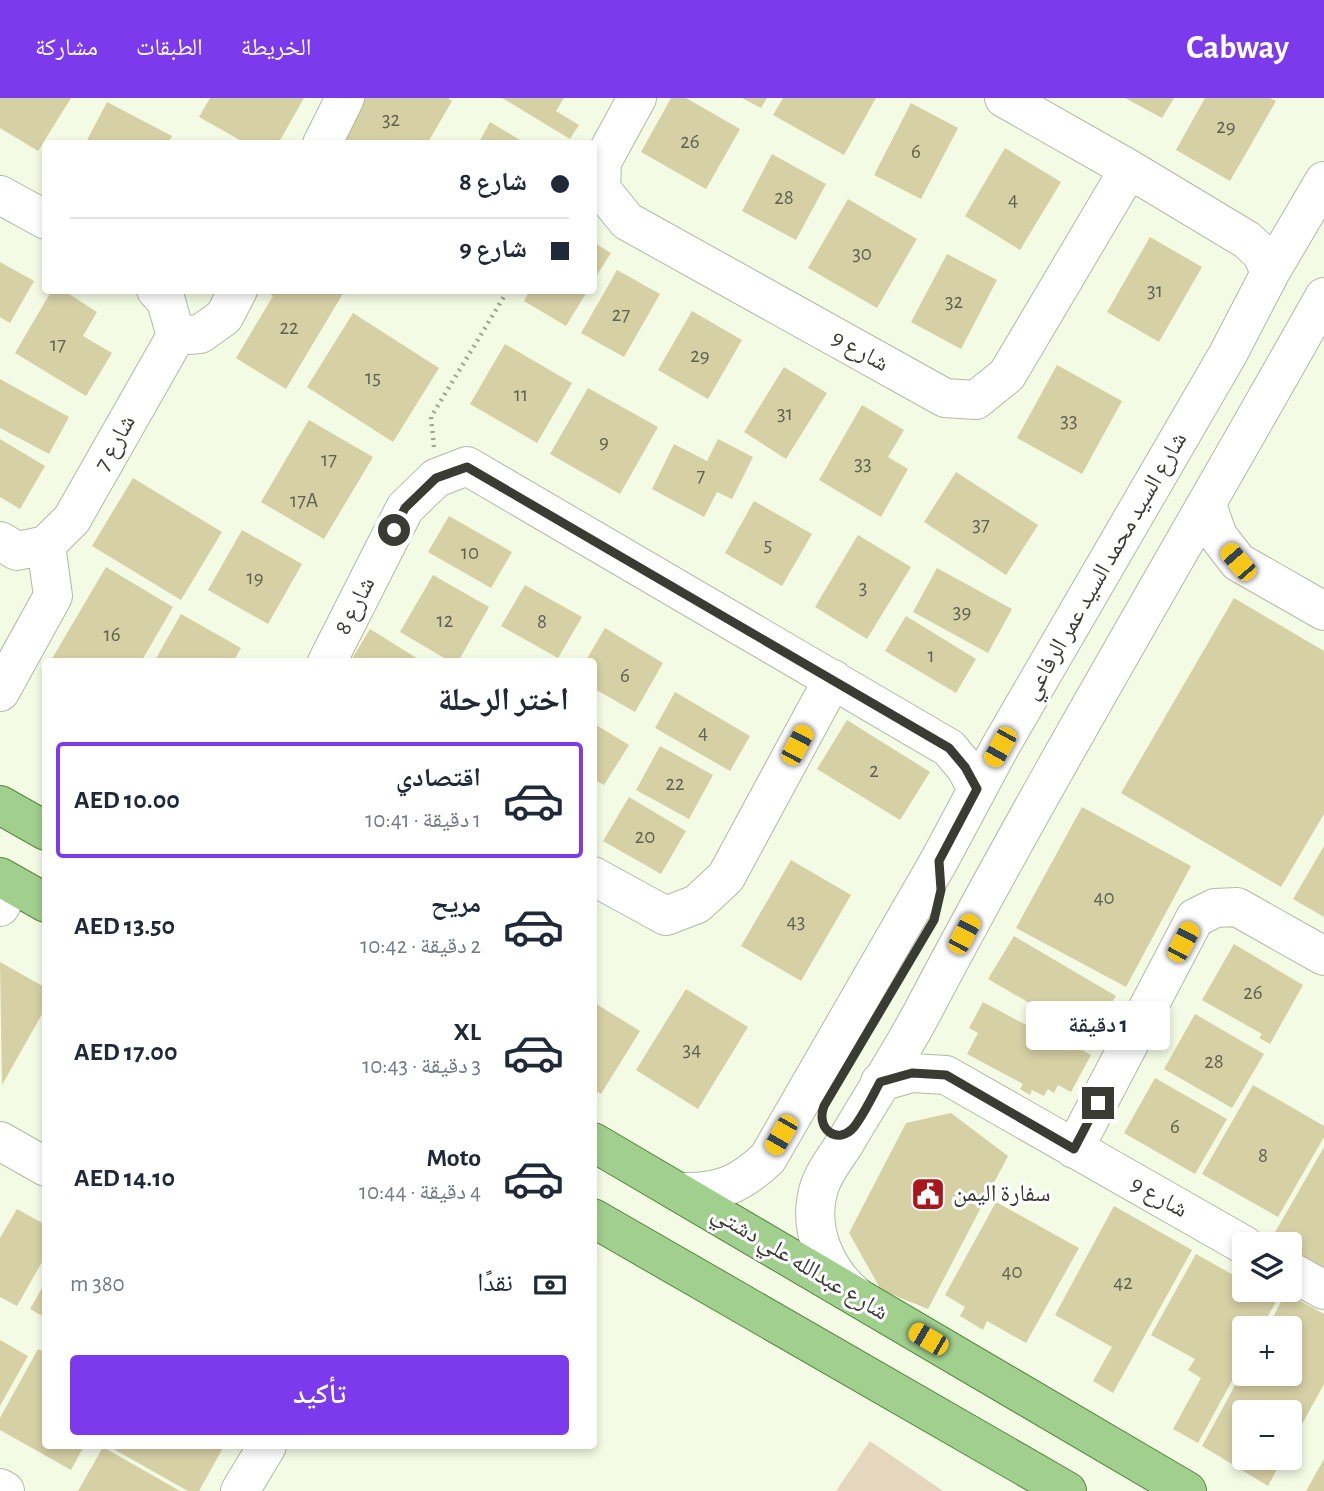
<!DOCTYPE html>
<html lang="ar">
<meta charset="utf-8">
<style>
body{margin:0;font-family:"Alegreya Sans","Noto Naskh Arabic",sans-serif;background:#f6f6f7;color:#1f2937;direction:rtl;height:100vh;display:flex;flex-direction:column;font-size:26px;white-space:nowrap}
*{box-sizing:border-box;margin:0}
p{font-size:23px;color:#747a83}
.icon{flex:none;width:38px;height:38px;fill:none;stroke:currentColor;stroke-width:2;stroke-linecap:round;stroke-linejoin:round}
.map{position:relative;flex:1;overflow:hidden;direction:ltr}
.details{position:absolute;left:42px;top:560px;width:555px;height:791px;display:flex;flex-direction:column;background:#fff;border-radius:7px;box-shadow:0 4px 10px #0003;direction:rtl}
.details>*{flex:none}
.top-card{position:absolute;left:42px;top:42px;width:555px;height:154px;border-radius:7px;box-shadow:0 4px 10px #0003;direction:rtl;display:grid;align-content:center;height:154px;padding:0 28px;background:#fff}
.tools{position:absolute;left:1232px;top:1134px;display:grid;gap:14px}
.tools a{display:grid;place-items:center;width:70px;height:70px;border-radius:7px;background:#fff;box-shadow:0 4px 10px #0003;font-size:35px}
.end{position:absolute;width:32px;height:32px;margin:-16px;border:9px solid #3a3c33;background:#fff;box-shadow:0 0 0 4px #fff}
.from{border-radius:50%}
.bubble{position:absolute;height:49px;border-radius:7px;background:#fff;box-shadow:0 4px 10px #0003;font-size:23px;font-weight:600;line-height:49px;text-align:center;direction:rtl}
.car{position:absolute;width:21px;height:42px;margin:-21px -10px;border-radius:9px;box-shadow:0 0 5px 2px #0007;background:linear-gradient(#f5c518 24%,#345 0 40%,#f5c518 0 76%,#345 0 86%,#f5c518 0)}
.top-card b{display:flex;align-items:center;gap:24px;height:66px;font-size:26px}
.top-card b+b{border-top:2px solid #e0e1e3}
.top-card i{width:18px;height:18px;background:#1f2937}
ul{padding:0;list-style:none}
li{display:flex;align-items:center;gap:21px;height:116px;margin:0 14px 10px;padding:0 14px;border:4px solid transparent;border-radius:7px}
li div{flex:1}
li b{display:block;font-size:26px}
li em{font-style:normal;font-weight:600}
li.on{border-color:#7c3aed}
li>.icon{width:63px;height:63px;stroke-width:1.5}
h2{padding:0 28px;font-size:32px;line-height:84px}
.pay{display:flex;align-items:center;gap:18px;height:77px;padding:0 28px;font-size:26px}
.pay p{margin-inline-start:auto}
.button{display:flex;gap:14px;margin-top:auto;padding:14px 28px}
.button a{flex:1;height:80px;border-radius:7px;background:#7c3aed;color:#fff;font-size:28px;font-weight:600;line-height:80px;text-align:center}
header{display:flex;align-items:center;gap:42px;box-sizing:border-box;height:98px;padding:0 35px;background:#7c3aed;color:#fff}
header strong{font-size:33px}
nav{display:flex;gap:38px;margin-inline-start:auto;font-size:24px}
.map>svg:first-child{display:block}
.green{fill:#e5d7bf}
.building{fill:#d6d0a5}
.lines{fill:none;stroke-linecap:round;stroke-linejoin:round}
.minor-casing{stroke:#b3b9a3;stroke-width:40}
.major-casing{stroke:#53873d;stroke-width:40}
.path{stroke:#9ea392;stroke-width:4.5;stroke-dasharray:2 5;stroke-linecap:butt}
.minor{stroke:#fff;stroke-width:38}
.major{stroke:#a0cf8e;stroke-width:38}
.route{stroke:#3a3c33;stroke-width:9}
.labels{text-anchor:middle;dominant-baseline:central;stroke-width:6;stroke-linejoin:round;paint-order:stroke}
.number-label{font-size:21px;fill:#616150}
.street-label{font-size:24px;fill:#3a3c33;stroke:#fff}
.poi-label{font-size:24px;fill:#3a3c33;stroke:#fff;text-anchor:start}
</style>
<header>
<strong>Cabway</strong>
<nav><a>الخريطة</a><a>الطبقات</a><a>مشاركة</a></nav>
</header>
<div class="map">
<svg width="1324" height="1393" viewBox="0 0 1324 1393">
<rect width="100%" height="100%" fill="#f4fbe4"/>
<path class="green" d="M870,1343L943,1393H836Z"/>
<path class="building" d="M0,0H71L38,53L0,30Z
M210,0H304L278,46H247L199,19Z
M354,0H448L452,3L427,46H341Z
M502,0H564L556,13L579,27L570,41Z
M671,0H686L740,31L706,91L641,54Z
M742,0H767L761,10Z
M783,0H876L844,57L773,17Z
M1125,0H1174L1162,20Z
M1205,0H1270L1276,3L1230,83L1176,52Z
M107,4L172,38L168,46H85Z
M911,5L958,30L921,101L874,77Z
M490,24L527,46H478Z
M1005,50L1061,84L1020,152L965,118Z
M772,56L826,86L796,142L742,113Z
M848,101L917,141L877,210L808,170Z
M1150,139L1202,169L1159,244L1107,214Z
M593,144L611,155L593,183Z
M947,156L997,182L961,251L911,224Z
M0,164L34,183L10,225L0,219Z
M617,172L660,196L624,259L581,235Z
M52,192H63L97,214L83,238L112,255L86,298L15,255Z
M264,192H345L286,291L236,260L273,198Z
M530,192H588L566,228L524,203Z
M692,213L742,242L708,301L658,272Z
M353,215L439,270L393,344L307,289Z
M505,246L572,285L537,345L470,306Z
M1057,267L1122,303L1082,376L1017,340Z
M784,269L827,295L786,361L744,334Z
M0,281L69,319L49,356L0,330Z
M588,290L658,329L620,396L550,356Z
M862,307L904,332L888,359L908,371L881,419L819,382Z
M309,322L373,359L324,441L261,404Z
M0,341L45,368L20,411L0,399Z
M718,341L753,359L732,401L717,394L704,419L652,391L674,346L707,363Z
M956,374L1038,427L1006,477L924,424Z
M133,380L222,434L181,502L92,448Z
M754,403L812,436L782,488L725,455Z
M449,418L512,454L491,490L428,454Z
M242,432L302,466L268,526L208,492Z
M858,437L911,469L867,541L815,509Z
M106,469L173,509L141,564H50Z
M937,470L1012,511L988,555L913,514Z
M433,477L489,509L458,564H451L400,534Z
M525,487L582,519L558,560L501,528Z
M1234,500L1324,553V716L1281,789L1121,695Z
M181,516L241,550L233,564H154Z
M906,518L976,561L956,595L885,553Z
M605,530L663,565L635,614L593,590V564H585Z
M370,531L423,564H350Z
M675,594L750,638L730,673L655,630Z
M847,622L930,674L900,722L817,671Z
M593,625L629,647L604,687L593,681Z
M660,648L713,677L689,721L636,692Z
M629,699L686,733L661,776L603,743Z
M1082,709L1191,768L1126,889L1016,830Z
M1324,748V819L1293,801Z
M791,762L851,797L801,883L741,848Z
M1014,838L1116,898L1091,941L988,881Z
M1234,846L1303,887L1270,946L1259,940L1262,936L1202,902Z
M0,864L46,890V909L2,987Z
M686,891L748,929L698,1011L636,972Z
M593,904L640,933L601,996L593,991Z
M983,904L1028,928L1030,924L1049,934L1047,939L1072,953L1075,948L1091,957L1071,994L1058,987L1054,995L1048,991L1044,998L1032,992L1030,997L1020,991L1023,986L967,956L978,935L969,930Z
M1195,916L1264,956L1232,1010L1164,971Z
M1155,980L1227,1021L1195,1076L1124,1035Z
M1253,987L1324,1028V1039L1278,1119L1202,1076Z
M951,1015L1008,1058L928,1211L881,1192L849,1135L906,1025Z
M1324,1049V1174L1290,1154V1146H1276L1270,1143Z
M996,1104L1079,1150L1026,1245L987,1223L983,1232L960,1218L965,1209L945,1197Z
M1114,1108L1192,1152L1113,1295L1093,1283L1112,1249L1055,1217Z
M17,1111L46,1127V1157L17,1208L0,1199V1140Z
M1196,1156L1244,1183V1192H1259L1277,1202L1261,1230H1244V1261L1198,1345L1173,1331L1201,1280L1188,1272L1195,1261L1151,1237Z
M46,1183V1220L30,1211Z
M1286,1195L1324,1216V1286L1290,1348V1314H1244V1360H1283L1268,1388L1202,1348L1244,1271V1276H1290V1230H1267Z
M0,1242L28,1258L0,1308Z
M38,1251L46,1255V1348H84L71,1372L0,1332V1320Z
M108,1348H224L199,1393H188Z
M103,1349L180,1393H78Z
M1324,1361V1393H1306Z"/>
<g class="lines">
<g class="minor-casing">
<path id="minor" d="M637,0L602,64L601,91L627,123L945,300L976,302L1007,277L1129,71
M1004,0L1129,71L1247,142L1262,156L1270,175
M322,46L345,0
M0,97L46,122
M176,238L200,236L224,219L238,192
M1207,407L1218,438L1238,464L1324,513
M0,443L17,453L46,447L72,421L176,238L166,203L156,192
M327,564L405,410L436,380L467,368L949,650L965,669L977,691
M0,594L53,498L46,447
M593,778L666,818L697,806L726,779L833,581
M0,809L12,786
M880,984L912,975L946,977L1244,1147
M0,1043L46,1069
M1074,1051L1195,820L1215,810L1237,809L1324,858
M681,1094C719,1095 740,1087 768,1060L939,763L1000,649L1228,256L1270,175L1324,83
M1290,1173L1324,1192
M856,1198C825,1172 807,1130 819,1090C824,1074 836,1059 845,1045C871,1000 900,957 924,911C1051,670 1191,436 1324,199
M0,1390L5,1393
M240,1393L267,1348"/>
</g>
<g class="major-casing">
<path id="major" d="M0,707L46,733
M0,779L46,805
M593,1044L1187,1393
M593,1120L1067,1393"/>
</g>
<path class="path" d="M434,349L431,319L508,192"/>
<use href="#minor" class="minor"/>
<use href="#major" class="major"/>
</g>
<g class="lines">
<path class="route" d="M394,432L405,410L436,380L467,369L949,650L965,669L977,691L939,763L941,792L934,822L824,1008C815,1031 838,1048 854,1029C864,1016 872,999 880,984L912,975L946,977L1074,1051L1098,1005"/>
</g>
<defs>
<g id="civic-square" transform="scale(1.75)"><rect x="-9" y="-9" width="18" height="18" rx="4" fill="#aa161b" stroke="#fff"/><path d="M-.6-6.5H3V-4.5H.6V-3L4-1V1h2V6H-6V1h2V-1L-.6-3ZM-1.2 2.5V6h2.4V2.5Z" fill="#fff"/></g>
</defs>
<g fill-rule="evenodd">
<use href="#civic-square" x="928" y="1096"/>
</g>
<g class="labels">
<g class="number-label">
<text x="391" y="21">32</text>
<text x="1226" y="28">29</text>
<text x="690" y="43">26</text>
<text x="916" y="53">6</text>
<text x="784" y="99">28</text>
<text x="1013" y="101">4</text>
<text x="862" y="155">30</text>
<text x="1155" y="192">31</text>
<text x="954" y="203">32</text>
<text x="621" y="216">27</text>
<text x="289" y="229">22</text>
<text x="58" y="246">17</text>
<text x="700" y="257">29</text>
<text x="373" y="279">15</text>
<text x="521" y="296">11</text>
<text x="785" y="315">31</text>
<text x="1069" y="322">33</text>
<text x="604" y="343">9</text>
<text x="329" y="361">17</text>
<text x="863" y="365">33</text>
<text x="701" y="377">7</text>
<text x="304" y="402">17A</text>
<text x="981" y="426">37</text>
<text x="768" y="446">5</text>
<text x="470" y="454">10</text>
<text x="255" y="479">19</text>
<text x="863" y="489">3</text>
<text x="962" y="513">39</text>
<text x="445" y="522">12</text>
<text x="542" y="523">8</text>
<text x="112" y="536">16</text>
<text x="931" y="557">1</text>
<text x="625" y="577">6</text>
<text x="703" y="634">4</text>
<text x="874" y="672">2</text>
<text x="675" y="685">22</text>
<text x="645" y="738">20</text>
<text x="1104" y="799">40</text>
<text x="796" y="823">43</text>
<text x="1253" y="894">26</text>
<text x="692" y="951">34</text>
<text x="1214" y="963">28</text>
<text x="1175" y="1028">6</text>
<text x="1263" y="1057">8</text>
<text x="1012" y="1173">40</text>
<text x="1123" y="1184">42</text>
</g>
<g class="street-label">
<text transform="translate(860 253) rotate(29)">شارع 9</text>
<text transform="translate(115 345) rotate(-61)">شارع 7</text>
<text transform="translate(1105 468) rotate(-60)">شارع السيد محمد السيد عمر الرفاعي</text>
<text transform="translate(355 508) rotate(-63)">شارع 8</text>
<text transform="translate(1159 1099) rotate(29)">شارع 9</text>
<text transform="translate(800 1165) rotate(31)">شارع عبدالله علي دشتي</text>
</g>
<g class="poi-label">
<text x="953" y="1096">سفارة اليمن</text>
</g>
</g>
</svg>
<div class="tools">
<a><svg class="icon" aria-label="layers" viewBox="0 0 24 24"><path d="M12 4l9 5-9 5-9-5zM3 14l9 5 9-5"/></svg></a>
<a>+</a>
<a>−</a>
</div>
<i class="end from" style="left:394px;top:432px"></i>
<i class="end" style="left:1098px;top:1005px"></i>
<div class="bubble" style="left:1026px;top:903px;width:144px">1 دقيقة</div>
<i class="car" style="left:1238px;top:464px;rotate:319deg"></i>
<i class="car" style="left:797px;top:647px;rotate:28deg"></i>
<i class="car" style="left:1000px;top:649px;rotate:209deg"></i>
<i class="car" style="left:964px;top:836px;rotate:28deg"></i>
<i class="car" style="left:1183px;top:844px;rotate:28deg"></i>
<i class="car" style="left:781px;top:1037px;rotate:210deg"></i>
<i class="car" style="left:928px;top:1241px;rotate:300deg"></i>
<div class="top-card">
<b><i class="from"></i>شارع 8</b>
<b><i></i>شارع 9</b>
</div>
<section class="details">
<h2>اختر الرحلة</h2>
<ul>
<li class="on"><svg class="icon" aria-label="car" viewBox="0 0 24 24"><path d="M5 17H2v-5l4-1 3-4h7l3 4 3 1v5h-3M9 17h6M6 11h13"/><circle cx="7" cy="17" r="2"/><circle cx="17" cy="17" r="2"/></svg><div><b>اقتصادي</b><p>1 دقيقة · 10:41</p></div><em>AED 10.00</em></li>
<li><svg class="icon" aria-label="car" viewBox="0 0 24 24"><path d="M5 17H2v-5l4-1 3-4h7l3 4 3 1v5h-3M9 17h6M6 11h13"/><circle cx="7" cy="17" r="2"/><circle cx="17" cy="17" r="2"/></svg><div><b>مريح</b><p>2 دقيقة · 10:42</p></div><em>AED 13.50</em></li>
<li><svg class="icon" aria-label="car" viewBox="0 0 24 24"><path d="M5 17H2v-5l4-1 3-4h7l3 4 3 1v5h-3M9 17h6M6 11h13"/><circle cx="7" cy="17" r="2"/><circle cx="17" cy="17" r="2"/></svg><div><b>XL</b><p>3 دقيقة · 10:43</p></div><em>AED 17.00</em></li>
<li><svg class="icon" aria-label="car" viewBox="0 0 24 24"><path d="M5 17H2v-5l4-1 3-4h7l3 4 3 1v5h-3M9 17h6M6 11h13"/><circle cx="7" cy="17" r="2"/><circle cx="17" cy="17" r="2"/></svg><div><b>Moto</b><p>4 دقيقة · 10:44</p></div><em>AED 14.10</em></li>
</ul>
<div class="pay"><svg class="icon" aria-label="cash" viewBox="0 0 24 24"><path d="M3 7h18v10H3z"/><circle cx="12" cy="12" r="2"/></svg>نقدًا<p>380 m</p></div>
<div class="button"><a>تأكيد</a></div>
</section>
</div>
